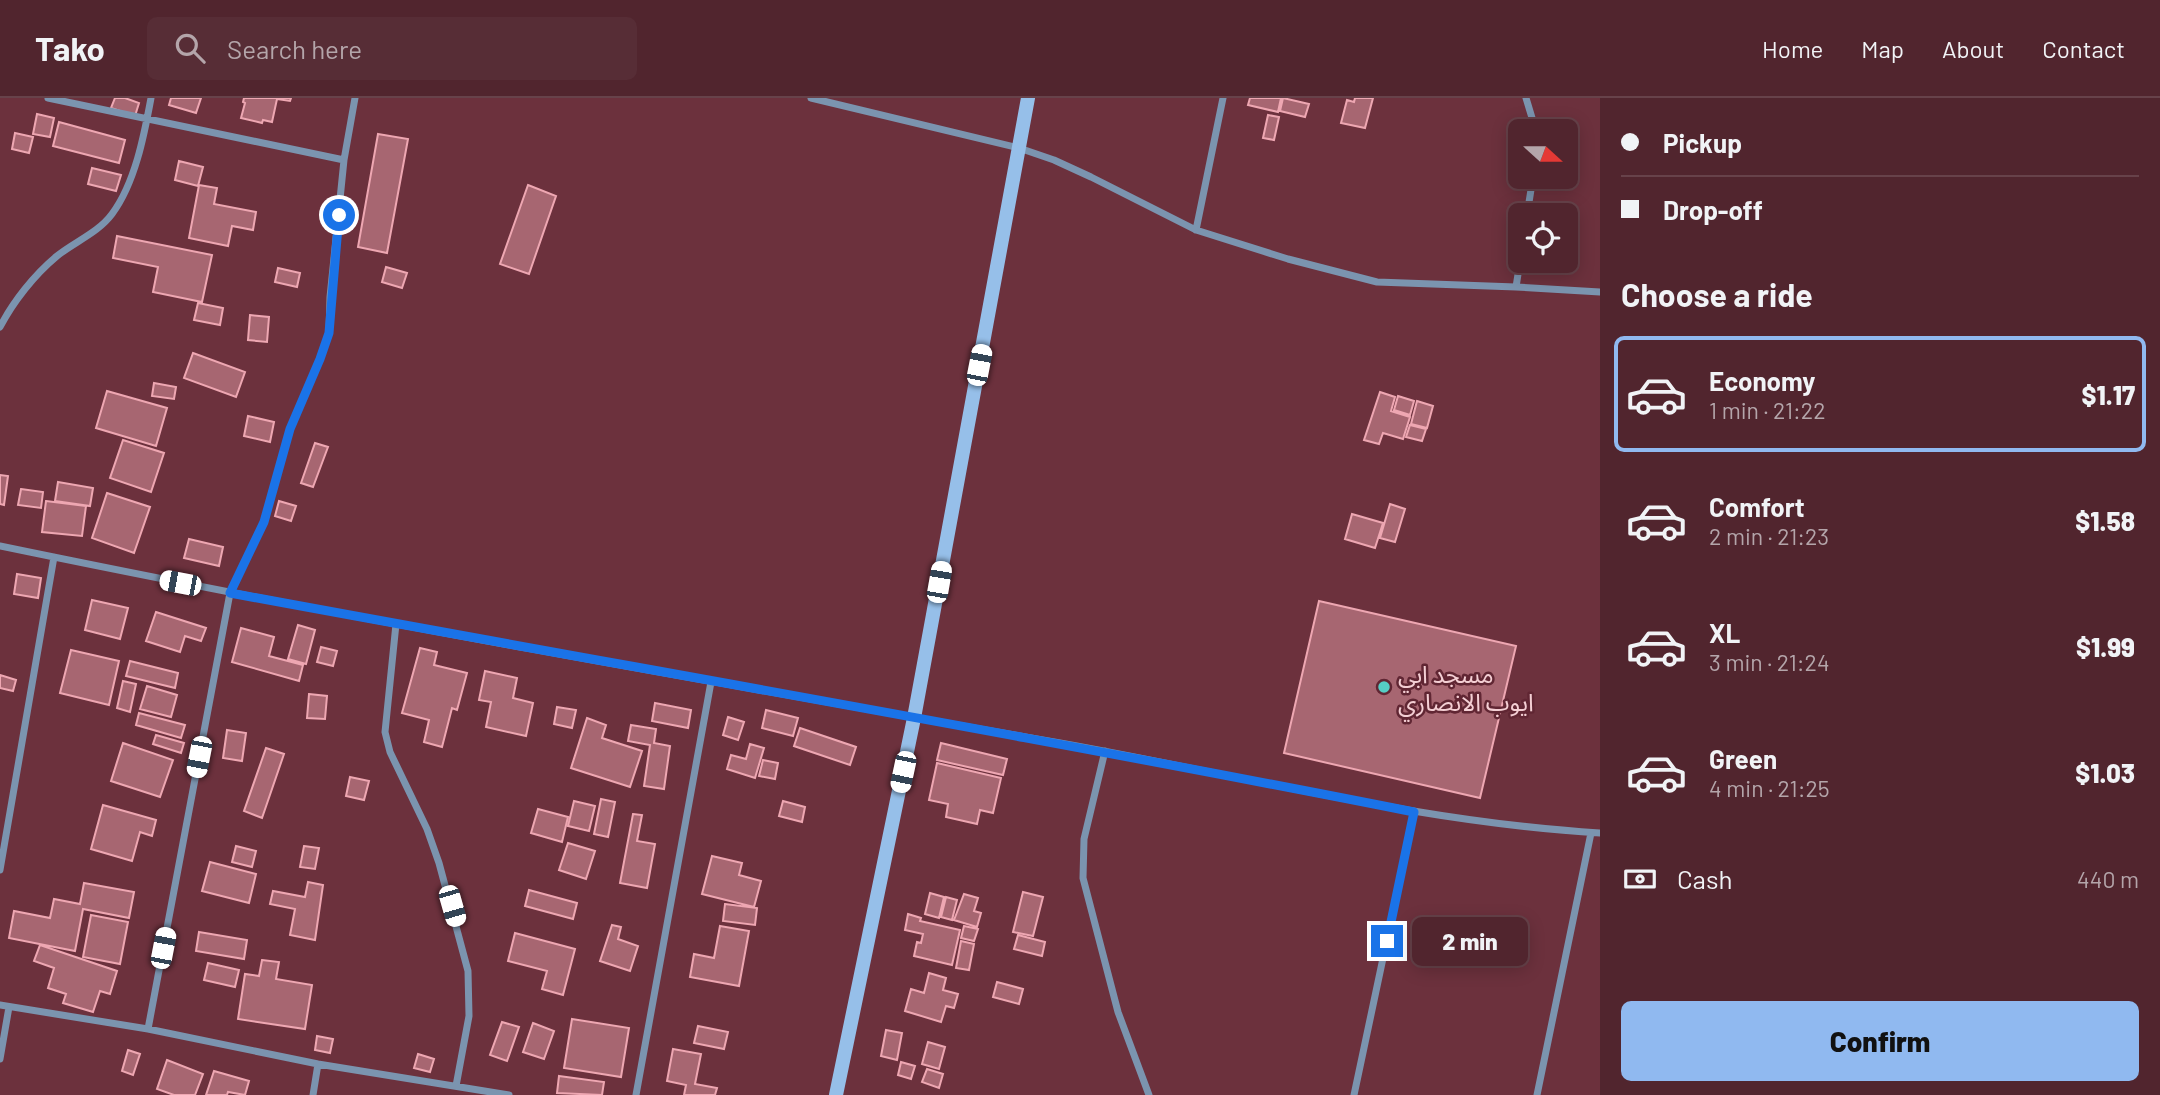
<!DOCTYPE html>
<meta charset="utf-8">
<style>
body{margin:0;font-family:Barlow,"Noto Sans Arabic",sans-serif;background:#572d36;color:#f1f3f6;height:100vh;display:flex;flex-direction:column;font-size:26px;white-space:nowrap}
*{box-sizing:border-box;margin:0}
p{font-size:23px;color:#b4a5aa}
.icon{flex:none;width:38px;height:38px;fill:none;stroke:currentColor;stroke-width:2;stroke-linecap:round;stroke-linejoin:round}
.map{position:relative;flex:1;overflow:hidden}
.side{display:flex;flex-direction:column;background:#51252e;width:560px}
.side>*{flex:none}
.hud{display:grid;align-content:center;height:154px;padding:0 21px;background:#51252e}
.needle{width:46px;rotate:111deg}
.tools{position:absolute;left:1508px;top:21px;display:grid;gap:14px}
.tools a{display:grid;place-items:center;width:70px;height:70px;border-radius:10px;background:#51252e;box-shadow:0 4px 18px #0003,0 0 0 2px #67424a;font-size:35px}
.end{position:absolute;width:32px;height:32px;margin:-16px;border:9px solid #1a73e8;background:#fff;box-shadow:0 0 0 4px #fff}
.from{border-radius:50%}
.bubble{position:absolute;height:49px;border-radius:10px;background:#51252e;box-shadow:0 4px 18px #0003,0 0 0 2px #67424a;font-size:23px;font-weight:800;line-height:49px;text-align:center}
.car{position:absolute;width:21px;height:42px;margin:-21px -10px;border-radius:9px;box-shadow:0 0 5px 2px #0007;background:linear-gradient(#fff 24%,#345 0 40%,#fff 0 76%,#345 0 86%,#fff 0)}
.hud b{display:flex;align-items:center;gap:24px;height:66px;font-size:26px}
.hud b+b{border-top:2px solid #67424a}
.hud i{width:18px;height:18px;background:#f1f3f6}
ul{padding:0;list-style:none}
li{display:flex;align-items:center;gap:21px;height:116px;margin:0 14px 10px;padding:0 7px;border:4px solid transparent;border-radius:10px}
li div{flex:1}
li b{display:block;font-size:26px}
li em{font-style:normal;font-weight:800}
li.active{border-color:#90b9f0}
li>.icon{width:63px;height:63px;stroke-width:1.5}
h2{padding:0 21px;font-size:32px;line-height:84px}
.pay{display:flex;align-items:center;gap:18px;height:77px;padding:0 21px;font-size:26px}
.pay p{margin-inline-start:auto}
.primary-button{display:flex;gap:14px;margin-top:auto;padding:14px 21px}
.primary-button a{flex:1;height:80px;border-radius:10px;background:#90b9f0;color:#111;font-size:28px;font-weight:800;line-height:80px;text-align:center}
header{display:flex;align-items:center;gap:42px;box-sizing:border-box;height:98px;padding:0 35px;background:#51252e;border-bottom:2px solid #67424a}
header strong{font-size:33px}
nav{display:flex;gap:38px;margin-inline-start:auto;font-size:24px}
.search{width:490px;height:63px;background:#572d36;display:flex;align-items:center;gap:18px;box-sizing:border-box;padding:0 24px;border-radius:10px;color:#b4a5aa;font-size:26px}
main{display:flex;flex:1;min-height:0}
.map>svg:first-child{display:block}
.building{fill:#a76671;stroke:#eea7b2;stroke-width:2}
.lines{fill:none;stroke-linecap:round;stroke-linejoin:round}
.street{stroke:#7b94af;stroke-width:7}
.secondary{stroke:#96bfe9;stroke-width:14}
.route{stroke:#1a73e8;stroke-width:9}
.poi-dot{fill:#55cec5;stroke:#602633;stroke-width:2.5}
.labels{text-anchor:middle;dominant-baseline:central;stroke-width:5;stroke-linejoin:round;paint-order:stroke}
.poi-label{font-size:24px;fill:#f4cfd4;stroke:#602633;text-anchor:start}
</style>
<header>
<strong>Tako</strong>
<div class="search"><svg class="icon" aria-label="search" viewBox="0 0 24 24"><circle cx="10" cy="10" r="6"/><path d="M15 15l6 6"/></svg>Search here</div>
<nav><a>Home</a><a>Map</a><a>About</a><a>Contact</a></nav>
</header>
<main>
<div class="map">
<svg width="1600" height="997" viewBox="0 0 1600 997">
<rect width="100%" height="100%" fill="#6c313d"/>
<path class="building" d="M115,0H125L139,5L135,18L111,10Z
M171,0H201L196,15L169,7Z
M244,0H291L290,3L277,1L272,24L263,22L262,25L241,20L245,5L243,4Z
M1250,0H1281L1278,14L1248,7Z
M1283,0L1309,6L1305,19L1280,13Z
M1355,0H1373L1365,30L1341,25L1347,2L1354,4Z
M37,16L54,20L50,39L33,36Z
M1268,17L1279,19L1274,42L1263,40Z
M59,24L125,42L119,65L53,48Z
M15,35L33,39L29,55L12,51Z
M378,36L408,41L387,155L358,149Z
M179,63L203,69L198,88L175,82Z
M92,70L121,77L116,93L88,86Z
M199,87L217,90L214,106L256,114L253,132L232,128L228,148L189,140Z
M528,87L556,98L529,176L500,166Z
M117,138L212,157L202,204L153,194L158,169L113,160Z
M386,169L407,175L402,190L382,184Z
M278,170L300,175L297,189L275,184Z
M198,205L223,210L220,227L194,222Z
M250,217L269,219L267,244L248,242Z
M193,255L245,274L236,299L184,280Z
M154,285L176,289L174,301L152,298Z
M107,293L167,310L156,348L96,330Z
M1380,294L1395,299L1391,313L1410,319L1403,341L1383,335L1379,346L1364,342Z
M1398,298L1414,303L1410,317L1394,312Z
M1417,303L1433,308L1427,330L1411,326Z
M248,318L274,324L270,344L244,338Z
M1410,327L1426,331L1422,343L1406,339Z
M123,342L164,355L151,394L110,380Z
M315,345L328,349L313,389L301,385Z
M0,377L8,378L4,407L0,406Z
M58,384L93,390L90,408L55,403Z
M21,391L43,394L41,410L18,407Z
M107,395L150,409L134,455L92,440Z
M46,403L86,408L82,438L42,434Z
M279,403L296,408L291,423L275,418Z
M1390,406L1405,411L1395,444L1380,440Z
M1352,416L1383,425L1375,450L1345,441Z
M189,441L223,449L219,468L184,460Z
M17,476L41,480L38,500L14,496Z
M92,502L128,510L120,541L85,532Z
M1319,503L1516,548L1480,700L1284,655Z
M156,514L206,530L201,543L185,538L180,554L146,543Z
M298,527L315,532L306,566L288,561Z
M241,530L274,539L269,558L303,567L299,583L232,564Z
M321,549L337,553L333,568L317,564Z
M420,550L437,554L434,567L467,575L457,612L452,610L442,649L424,644L429,622L402,615Z
M71,552L119,563L109,607L60,595Z
M130,563L178,575L175,590L126,578Z
M485,573L517,580L513,600L533,605L526,638L486,629L491,604L479,602Z
M0,577L16,582L13,593L0,590Z
M123,583L136,586L130,614L117,610Z
M147,588L177,597L171,619L140,611Z
M309,596L327,598L325,621L307,620Z
M655,605L691,612L688,630L652,623Z
M557,609L576,612L572,630L554,626Z
M766,612L798,620L793,638L762,630Z
M139,615L185,627L181,640L136,627Z
M728,619L744,624L738,642L723,637Z
M587,620L606,627L602,640L642,653L630,689L571,670Z
M631,627L656,631L654,645L670,648L664,691L644,688L650,647L628,643Z
M800,630L856,649L850,667L794,648Z
M227,632L246,635L242,663L223,660Z
M156,637L184,645L181,655L153,646Z
M123,645L173,662L160,699L111,683Z
M941,645L1007,661L1003,677L937,662Z
M750,646L764,650L755,680L727,671L731,657L746,661Z
M266,650L284,656L262,720L244,713Z
M763,662L778,665L775,681L759,678Z
M937,665L1001,680L993,715L980,712L977,726L946,719L948,706L929,702Z
M350,679L369,683L364,702L346,698Z
M601,701L615,704L608,739L594,736Z
M574,703L595,708L589,733L568,728Z
M783,703L805,709L802,724L779,718Z
M103,707L156,722L152,738L140,734L132,763L91,751Z
M538,711L568,719L562,744L531,735Z
M633,716L642,717L637,743L655,746L647,790L620,785Z
M568,745L595,753L586,781L559,772Z
M236,748L256,753L252,769L232,764Z
M304,748L319,750L315,771L300,769Z
M712,758L742,765L739,777L761,783L754,809L702,796Z
M210,764L256,776L249,805L202,793Z
M308,784L323,787L315,842L290,837L295,811L270,806L273,793L305,799Z
M84,785L134,794L129,820L83,811L75,853L9,840L14,813L50,820L54,801L80,806Z
M529,792L577,805L573,821L525,808Z
M1023,794L1043,799L1033,838L1013,834Z
M930,795L944,799L939,820L925,816Z
M964,796L978,800L974,813L981,815L977,829L954,822Z
M946,799L957,802L952,822L941,819Z
M725,806L757,810L755,827L723,823Z
M908,816L921,820L920,823L960,832L952,867L914,858L917,844L921,845L923,836L905,832Z
M91,817L128,824L120,866L83,859Z
M612,827L621,829L618,841L638,848L630,873L600,863Z
M720,828L749,833L739,888L690,879L694,856L714,860Z
M964,828L978,831L974,843L961,840Z
M199,834L247,842L244,861L196,853Z
M515,835L575,851L563,897L542,891L547,873L508,863Z
M1018,837L1045,844L1042,858L1014,851Z
M961,843L974,846L969,872L956,870Z
M40,847L117,873L110,896L100,893L93,914L63,905L66,896L48,890L54,870L34,863Z
M262,862L279,864L276,881L312,887L305,931L238,921L245,876L259,878Z
M208,865L239,872L235,889L204,882Z
M929,875L946,880L943,892L958,896L954,910L946,908L941,924L905,913L911,891L924,895Z
M997,884L1023,891L1019,906L993,899Z
M572,921L629,930L621,979L564,970Z
M502,924L519,929L507,963L490,957Z
M533,925L554,933L544,961L523,954Z
M698,928L728,934L724,951L694,945Z
M886,932L902,935L897,962L881,958Z
M317,938L333,941L330,955L315,952Z
M928,944L945,949L939,971L922,966Z
M673,951L701,956L695,986L717,990L715,997H684L686,987L667,983Z
M128,952L140,956L133,977L122,973Z
M418,956L434,961L430,974L414,970Z
M167,962L203,976L195,997H174L157,991Z
M901,964L915,968L911,981L898,977Z
M927,971L943,976L939,990L922,984Z
M214,973L249,983L245,997L228,994L227,997H206Z
M559,978L604,984L602,997L557,995Z"/>
<g class="lines">
<path class="street" d="M48,0L344,62
M811,0L1019,50L1054,62L1091,79L1196,132L1288,161L1377,184L1516,189L1600,194
M1526,0L1536,33
M1527,117L1533,79
M1196,132L1223,0
M1516,189L1521,157
M0,229C13,204 34,177 57,158C74,144 98,135 112,116C135,85 144,38 151,0
M0,448C352,521 706,583 1060,645C1240,677 1418,724 1600,735
M396,526L385,634L390,654L427,731L439,765L468,873L469,918L456,988
M1105,653L1084,741L1083,780L1118,914L1149,997
M0,772L54,459
M0,907L148,931L318,966L509,997
M148,931L230,495L264,424L290,331L320,261L329,235L330,199L344,62L355,0
M0,961L9,909
M313,997L318,966
M636,997L711,584
M1354,997L1414,714
M1537,997L1591,735"/>
<path class="secondary" d="M836,997L914,620L1028,0"/>
</g>
<g class="lines">
<path class="route" d="M339,117L329,235L320,261L290,331L264,424L230,495C624,568 1020,636 1414,714L1387,843"/>
</g>
<circle class="poi-dot" cx="1384" cy="589" r="7"/>
<g class="labels">
<g class="poi-label">
<text x="1398" y="575">مسجد ابي<tspan x="1398" dy="28">ايوب الانصاري</tspan></text>
</g>
</g>
</svg>
<div class="tools">
<a><svg class="needle" viewBox="-14 -14 28 28"><path d="M0-13l5 13h-10z" fill="#e53935"/><path d="M0 13l5-13h-10z" fill="#b4a5aa"/></svg></a>
<a><svg class="icon" aria-label="locate" viewBox="0 0 24 24"><circle cx="12" cy="12" r="6"/><path d="M12 2v4M12 18v4M2 12h4M18 12h4"/></svg></a>
</div>
<i class="end from" style="left:339px;top:117px"></i>
<i class="end" style="left:1387px;top:843px"></i>
<div class="bubble" style="left:1412px;top:819px;width:116px">2 min</div>
<i class="car" style="left:979px;top:267px;rotate:11deg"></i>
<i class="car" style="left:939px;top:484px;rotate:10deg"></i>
<i class="car" style="left:180px;top:485px;rotate:281deg"></i>
<i class="car" style="left:199px;top:659px;rotate:191deg"></i>
<i class="car" style="left:903px;top:674px;rotate:192deg"></i>
<i class="car" style="left:452px;top:808px;rotate:164deg"></i>
<i class="car" style="left:163px;top:850px;rotate:11deg"></i>
</div>
<section class="side">
<div class="hud">
<b><i class="from"></i>Pickup</b>
<b><i></i>Drop-off</b>
</div>
<h2>Choose a ride</h2>
<ul>
<li class="active"><svg class="icon" aria-label="car" viewBox="0 0 24 24"><path d="M5 17H2v-5l4-1 3-4h7l3 4 3 1v5h-3M9 17h6M6 11h13"/><circle cx="7" cy="17" r="2"/><circle cx="17" cy="17" r="2"/></svg><div><b>Economy</b><p>1 min · 21:22</p></div><em>$1.17</em></li>
<li><svg class="icon" aria-label="car" viewBox="0 0 24 24"><path d="M5 17H2v-5l4-1 3-4h7l3 4 3 1v5h-3M9 17h6M6 11h13"/><circle cx="7" cy="17" r="2"/><circle cx="17" cy="17" r="2"/></svg><div><b>Comfort</b><p>2 min · 21:23</p></div><em>$1.58</em></li>
<li><svg class="icon" aria-label="car" viewBox="0 0 24 24"><path d="M5 17H2v-5l4-1 3-4h7l3 4 3 1v5h-3M9 17h6M6 11h13"/><circle cx="7" cy="17" r="2"/><circle cx="17" cy="17" r="2"/></svg><div><b>XL</b><p>3 min · 21:24</p></div><em>$1.99</em></li>
<li><svg class="icon" aria-label="car" viewBox="0 0 24 24"><path d="M5 17H2v-5l4-1 3-4h7l3 4 3 1v5h-3M9 17h6M6 11h13"/><circle cx="7" cy="17" r="2"/><circle cx="17" cy="17" r="2"/></svg><div><b>Green</b><p>4 min · 21:25</p></div><em>$1.03</em></li>
</ul>
<div class="pay"><svg class="icon" aria-label="cash" viewBox="0 0 24 24"><path d="M3 7h18v10H3z"/><circle cx="12" cy="12" r="2"/></svg>Cash<p>440 m</p></div>
<div class="primary-button"><a>Confirm</a></div>
</section>
</main>
